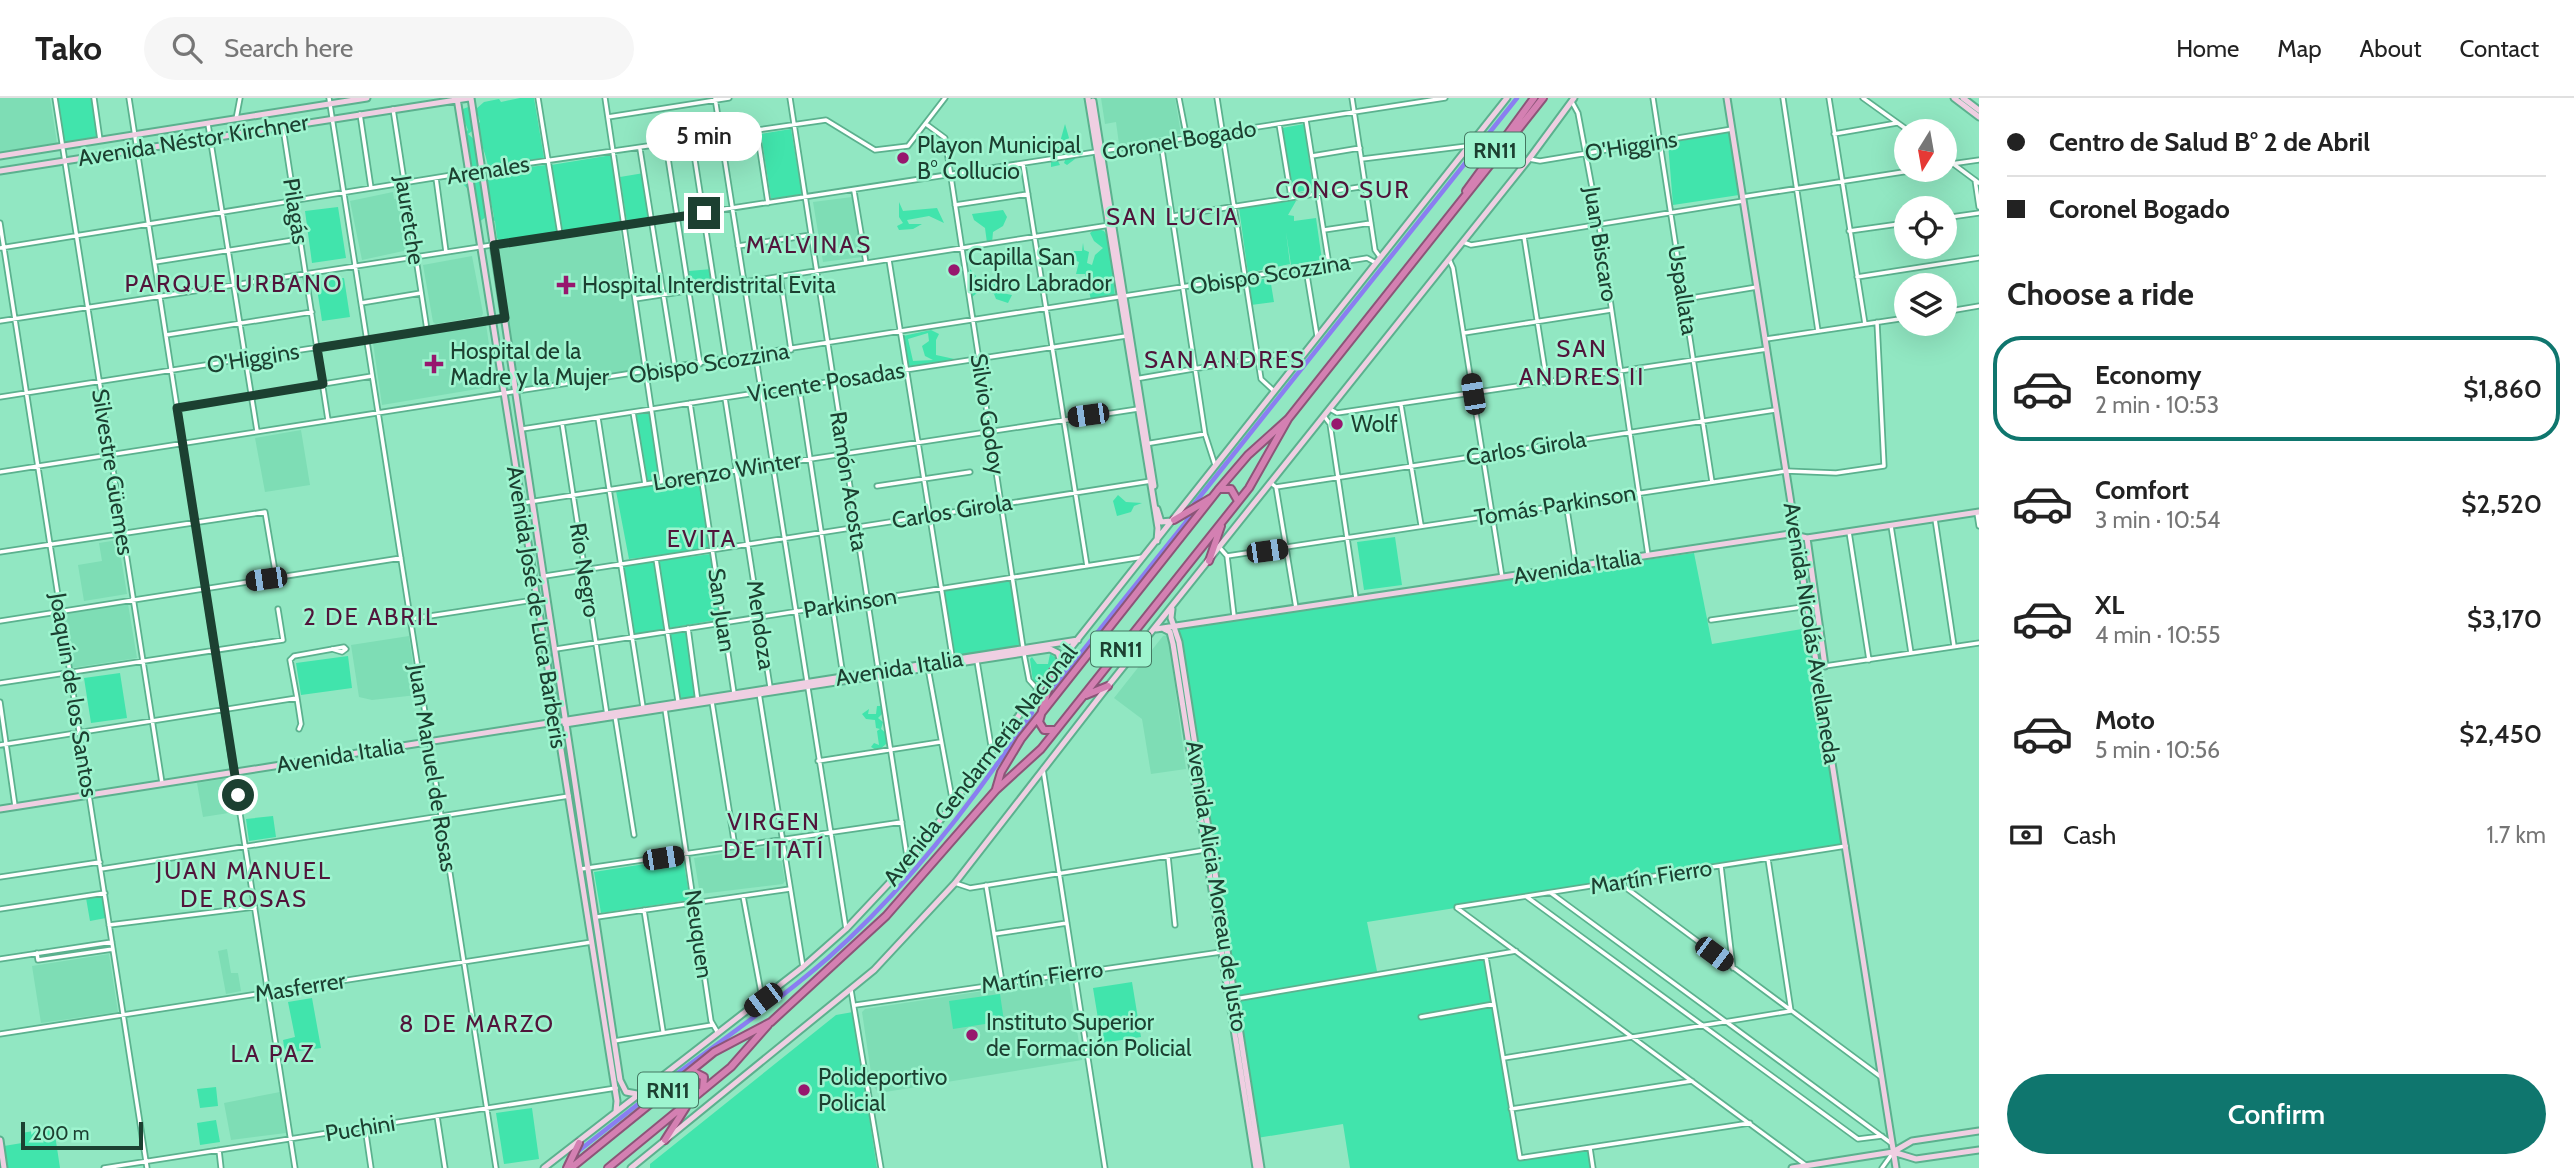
<!DOCTYPE html>
<meta charset="utf-8">
<style>
body{margin:0;font-family:Cabin,sans-serif;background:#f6f6f6;color:#222;height:100vh;display:flex;flex-direction:column;font-size:26px;white-space:nowrap}
*{box-sizing:border-box;margin:0}
p{font-size:23px;color:#767676}
.icon{flex:none;width:38px;height:38px;fill:none;stroke:currentColor;stroke-width:2;stroke-linecap:round;stroke-linejoin:round}
.map{position:relative;flex:1;overflow:hidden}
.drawer{display:flex;flex-direction:column;background:#fff;width:595px}
.drawer>*{flex:none}
.guide{display:grid;align-content:center;height:154px;padding:0 28px;background:#fff}
.needle{width:46px;rotate:191deg}
.buttons{position:absolute;left:1894px;top:21px;display:grid;gap:14px}
.buttons a{display:grid;place-items:center;width:63px;height:63px;border-radius:50%;background:#fff;box-shadow:0 7px 28px #0002;font-size:35px}
.scale{position:absolute;left:21px;bottom:18px;width:122px;box-sizing:border-box;padding-left:7px;border:4px solid #1c4031;border-top:0;font-size:19px;line-height:24px;white-space:nowrap;color:#1c4031;-webkit-text-stroke:5px #9ef4cf;paint-order:stroke}
.end{position:absolute;width:32px;height:32px;margin:-16px;border:9px solid #1c4031;background:#fff;box-shadow:0 0 0 4px #fff}
.from{border-radius:50%}
.bubble{position:absolute;height:49px;border-radius:24px;background:#fff;box-shadow:0 7px 28px #0002;font-size:23px;font-weight:600;line-height:49px;text-align:center}
.car{position:absolute;width:21px;height:42px;margin:-21px -10px;border-radius:9px;box-shadow:0 0 5px 2px #0007;background:linear-gradient(#222 24%,#8ab4d8 0 40%,#222 0 76%,#8ab4d8 0 86%,#222 0)}
.guide b{display:flex;align-items:center;gap:24px;height:66px;font-size:26px}
.guide b+b{border-top:2px solid #e0e0e0}
.guide i{width:18px;height:18px;background:#222}
ul{padding:0;list-style:none}
li{display:flex;align-items:center;gap:21px;height:105px;margin:0 14px 10px;padding:0 14px;border:4px solid transparent;border-radius:28px}
li div{flex:1}
li b{display:block;font-size:26px}
li em{font-style:normal;font-weight:600}
li.selected{border-color:#0f766e}
li>.icon{width:63px;height:63px;stroke-width:1.5}
h2{padding:0 28px;font-size:32px;line-height:84px}
.pay{display:flex;align-items:center;gap:18px;height:77px;padding:0 28px;font-size:26px}
.pay p{margin-inline-start:auto}
.button{display:flex;gap:14px;margin-top:auto;padding:14px 28px}
.button a{flex:1;height:80px;border-radius:42px;background:#0f766e;color:#fff;font-size:28px;font-weight:600;line-height:80px;text-align:center}
header{display:flex;align-items:center;gap:42px;box-sizing:border-box;height:98px;padding:0 35px;background:#fff;border-bottom:2px solid #e0e0e0}
header strong{font-size:33px}
nav{display:flex;gap:38px;margin-inline-start:auto;font-size:24px}
.search{width:490px;height:63px;background:#f6f6f6;display:flex;align-items:center;gap:18px;box-sizing:border-box;padding:0 24px;border-radius:38px;color:#767676;font-size:26px}
main{display:flex;flex:1;min-height:0}
.map>svg:first-child{display:block}
.built{fill:#7eddb5}
.green{fill:#41e4ac;fill-rule:evenodd}
.lines{fill:none;stroke-linecap:round;stroke-linejoin:round}
.canal{stroke:#8a7ef1;stroke-width:4.5}
.minor-casing{stroke:#5bb18e;stroke-width:7}
.secondary-casing{stroke:#5bb18e;stroke-width:9}
.trunk-casing{stroke:#8c5578;stroke-width:10}
.minor{stroke:#fff;stroke-width:3.5}
.secondary{stroke:#efcfe2;stroke-width:5}
.trunk{stroke:#d480b2;stroke-width:6}
.route{stroke:#1c4031;stroke-width:9}
.poi-dot{fill:#97176e;stroke:#9ef4cf;stroke-width:2.5}
.labels{text-anchor:middle;dominant-baseline:central;stroke-width:5;stroke-linejoin:round;paint-order:stroke}
.shield{fill:#9ef4cf;stroke:#437660;stroke-width:2}
.shield-label{font-size:21px;font-weight:bold;fill:#1c4031}
.street-label{font-size:23px;fill:#1c4031;stroke:#9ef4cf}
.poi-label{font-size:23px;fill:#1c4031;stroke:#9ef4cf;text-anchor:start}
.neighbourhood-label{font-size:24px;letter-spacing:2px;fill:#51153b;stroke:#9ef4cf}
</style>
<header>
<strong>Tako</strong>
<div class="search"><svg class="icon" aria-label="search" viewBox="0 0 24 24"><circle cx="10" cy="10" r="6"/><path d="M15 15l6 6"/></svg>Search here</div>
<nav><a>Home</a><a>Map</a><a>About</a><a>Contact</a></nav>
</header>
<main>
<div class="map">
<svg width="1979" height="1070" viewBox="0 0 1979 1070">
<rect width="100%" height="100%" fill="#91e7c2"/>
<path class="built" d="M0,0H50L57,45L0,54Z
M1101,0H1175L1181,36L1119,46L1116,24L1105,26Z
M393,94L394,101L400,100L408,152L362,162L350,103Z
M852,99L862,159L823,164L813,104Z
M620,133L644,273L519,292L496,153L500,150Z
M472,158L483,215L482,218L436,226L433,224L423,167Z
M486,226L495,288L382,307L373,245Z
M301,332L310,387L265,394L255,340Z
M118,442L127,496L84,503L78,467L102,463L99,445Z
M128,506L137,560L71,570L63,516Z
M1168,537L1186,671L1151,676L1142,621L1114,600L1163,538Z
M409,538L417,597L372,602L359,599L351,547Z
M229,680L235,714L203,719L197,685Z
M776,748L779,749L785,783L783,786L700,796L694,760Z
M227,851L231,875H238L241,893L226,896L218,853Z
M109,856L118,914L41,925L32,868Z
M1068,880L1082,962L879,995L873,988L862,914L865,911Z
M280,994L286,1035L231,1042L224,1005Z"/>
<path class="green" d="M56,0H93L99,41L64,47Z
M520,0H534L544,60L488,68C485,52 479,43 477,27L480,24L476,11L484,4L499,1L501,4Z
M471,8L472,28L475,31L468,36L477,44L480,71L452,76L467,70L463,37L468,32L460,12Z
M1065,26L1069,40L1066,46L1075,61L1067,67L1064,65L1066,60L1057,61L1060,67L1051,69V52L1065,46L1060,44Z
M1304,26L1313,91L1293,95L1282,30Z
M791,31L802,96L771,101L761,36Z
M1731,34L1739,97L1673,107L1668,45Z
M612,57L621,120L624,121L622,126L564,133L560,131L551,67Z
M546,67L558,129L555,135L501,144L497,140L495,123L491,121L494,119C492,104 484,87 490,74Z
M644,75L651,120L627,124L620,79Z
M481,80L487,118L478,125L474,103L476,99L462,85L465,81Z
M1289,98L1296,103L1288,117L1294,118V123L1316,120L1322,162L1291,167L1286,134L1290,166L1248,175L1239,110L1280,103Z
M899,104L903,113L937,110L944,125L929,118L907,122L909,126H922L913,131L899,132L897,128L903,125L899,119Z
M338,109L346,160L312,165L305,113Z
M1003,112L1007,119L1003,128L993,134L992,145H987L985,130L974,122L972,116Z
M1096,130L1104,133L1109,141L1115,198L1091,202L1085,176H1076L1079,164L1072,161L1074,153H1082L1083,145L1084,152L1089,154L1087,165L1092,167L1095,157L1103,150L1094,143L1090,135Z
M712,171L715,186L690,188L689,173Z
M970,171L976,178L974,184L980,187L995,186L1002,195L1012,197L1008,205L996,201L994,196L982,191L972,199Z
M344,180L350,219L322,223L316,184Z
M1270,180L1274,204L1251,207L1249,183Z
M931,232L939,236L936,242V257L959,262L914,270L908,268L903,238ZM928,235L929,243L922,248L925,258L933,262L913,263L908,241Z
M649,314L659,381L647,383L636,317Z
M700,380L712,451L629,461L616,393Z
M1118,397L1126,404L1142,405L1134,408L1131,414L1117,418L1113,403Z
M1395,439L1402,487L1364,492L1357,444Z
M1694,455L1712,546L1808,530L1845,748L1367,824L1378,878L1485,860L1518,1054L1522,1058L1589,1050L1592,1070H1350L1343,1026L1257,1040L1177,529Z
M711,456L721,521L670,530L659,463Z
M655,462L667,533L633,539L623,467Z
M1012,481L1022,549L954,560L944,493Z
M687,532L695,599L680,601L669,535Z
M1050,556L1058,561L1042,584H1033L1030,561L1032,559L1037,566H1048Z
M348,558L352,590L301,597L296,565Z
M120,575L127,620L91,625L84,580Z
M877,608H881L882,616L878,620L883,624L881,631L887,636L886,646L878,653L871,649L874,645L879,647L877,633L880,631L876,630L875,622L866,621L862,616L869,611L868,616H876Z
M273,718L276,739L249,743L246,721Z
M683,760L690,802L601,815L594,774Z
M102,797L106,820L90,823L86,800Z
M1132,884L1141,939L1102,945L1093,890Z
M1000,896L1004,923L953,931L949,903Z
M312,900L321,950L285,955L283,942L295,939L288,904Z
M853,914L877,1070H650V1066L836,917Z
M216,989L218,1008L200,1010L197,991Z
M532,1010L539,1061L504,1066L496,1015Z
M216,1022L220,1044L200,1047L197,1025Z
M54,1030L60,1070H7L4,1048L22,1045L21,1035Z"/>
<g class="lines">
<path class="canal" d="M1194,406L1517,0
M1053,590L1186,424L1191,413
M671,980C724,941 778,903 828,860C907,790 974,703 1032,615
M576,1055L665,985"/>
<g class="minor-casing">
<path id="minor" d="M55,0L162,685
M94,0L100,42
M129,0L295,1070
M329,0L496,1070
M538,0L560,136
M605,0L662,383
M715,0L846,831
M790,0L908,765
M1179,0L1187,41
M1217,0L1261,281L1274,293
M1352,0L1375,152L1380,159
M1653,0L1712,384
M1783,0L1818,233
M1829,0L1865,226
M1863,0L1909,33
M1572,4L1578,15L1599,127L1648,457
M393,11L427,232
M360,16L371,90
M608,19L729,0
M236,21L240,0
M1306,22L1329,167
M208,26L257,333
M926,26L945,40L1024,556L1029,582L1038,592
M1279,26L1291,99
M283,30L328,322
M757,33L768,105
M1834,36L1897,25
M692,43L726,262
M1161,45L1205,336L1215,367
M666,47L700,266
M640,51L675,270
M1312,58L1360,50
M1944,59L1979,85
M1362,61L1467,48
M1529,61L1540,63L1732,31
M1023,66L1087,468
M1944,67L1979,62
M436,80L446,154
M1975,82L1979,109
M854,93L866,165
M1742,99L1916,72
M955,107L1028,96
M1173,118L1366,88
M1944,120L1979,115
M0,125L147,1070
M1324,132L1371,125
M1849,133L1906,125
M1524,139L1547,285
M1463,144L1471,147L1743,103
M738,148L811,137
M0,150L483,72L826,22L875,52L908,48L945,0
M1449,161L1453,170L1502,479
M889,162L953,564
M155,164L300,141
M1306,171L1317,238
M780,178L791,252
M1857,179L1979,160
M635,201L1110,127
M1685,201L1757,189
M361,205L421,195
M1944,214L1979,208
M0,223L1445,0
M1464,235L1611,212
M166,237L312,214
M1766,241L1906,220
M1135,281L1287,255L1300,260
M799,288L843,578
M0,299L505,220
M725,300L770,589
M690,305L734,595
M1401,307L1421,427
M177,310L372,278
M1330,311L1337,315L1767,251
M633,314L645,386
M1324,318L1330,326L1356,500
M598,320L643,609
M562,325L607,617
M522,331L1126,238
M1145,346L1205,336
M0,374L1367,160L1376,165
M1271,385L1276,389L1296,510
M877,388L970,374
M1276,389L1775,312
M522,405L1138,311
M1566,405L1576,468
M1977,415L1979,428
M1935,421L1954,548
M1891,428L1911,555
M1849,434L1869,562
M1220,450L1227,458L1234,518
M0,454L265,414L276,479
M1227,458L1786,373L1836,375L1884,368L1877,224
M656,461L678,603
M545,478L1151,383
M410,521L547,500
M1711,522L1816,507
M0,523L401,460
M688,530L698,604
M556,551L1143,459
M977,563L992,654
M1825,568L1979,545
M928,570L953,706
M0,585L283,542L278,511
M759,595L803,869
M297,600L301,626L299,631
M0,604L15,708
M712,604L735,749
M665,611L711,923L718,935
M615,618L634,737
M0,647L297,600L290,562L294,558L344,549L346,551L342,554L332,551
M818,663L940,644
M1043,671L1105,1070
M1168,758L1175,827
M1721,768L1733,870
M101,771L569,698
M581,771L902,724
M0,779L100,764
M1618,784L1881,979
M955,785L970,790L1205,752
M986,787L1002,884
M1551,795L1891,1045
M743,798L762,900
M1527,799L1858,1041L1882,1038
M1457,809L1846,748
M1457,810L1807,1068
M0,811L105,795
M644,812L663,933
M597,819L790,791
M109,827L255,809
M994,836L1067,825
M37,855L38,862L113,851
M1486,859L1520,1060L1750,1025
M0,861L112,844
M851,892L881,1070
M1235,901L1516,853
M856,907L1221,854
M1421,919L1494,906
M0,936L592,844
M614,943L712,927
M1504,960L1791,913L1768,761
M1511,1011L1692,983
M437,1018L445,1070
M365,1029L371,1070
M1590,1050L1593,1070
M219,1052L221,1070
M104,1070L616,990
M1882,1070L1892,1056"/>
</g>
<g class="secondary-casing">
<path id="secondary" d="M457,0L617,1003L616,1013
M471,0L620,982L626,994L637,996
M1088,0L1158,430L1157,443
M1727,0L1896,1070
M1954,0L1979,19
M1963,0L1979,12
M1093,3L1154,388
M0,58L367,0
M0,73L469,0
M1157,411L1161,424L1171,423
M1807,440L1825,568
M1172,511L1171,520L1179,544L1261,1070
M1156,531L1790,436L1807,440L1979,414
M1164,531L1170,534L1173,546L1256,1070
M565,626L1050,551L1058,555L1061,564
M0,711L1078,542
M0,1042L4,1070
M1893,1054L1916,1061L1979,1052
M544,1070L803,869L846,831L908,765L1047,580L1507,0
M631,1070L874,872L955,785L1108,588L1529,61L1574,0
M1792,1070L1893,1054L1912,1043L1979,1033"/>
</g>
<g class="trunk-casing">
<path id="trunk" d="M1466,93L1534,0
M1219,391H1231L1238,403
M1174,422L1211,400
M1209,463L1221,428
M1053,573L1039,624L1044,632H1056
M1086,597L1108,588
M996,691L1001,674L1021,641L1218,392L1248,357L1288,321L1543,0
M688,976L694,974L704,979L703,992
M652,984L679,981
M665,1042L686,1009
M567,1070L579,1045
M571,1070L714,954L771,924L886,818L996,692L1041,651L1249,390L1288,321
M608,1070L731,969L768,927"/>
</g>
<use href="#minor" class="minor"/>
<use href="#secondary" class="secondary"/>
<use href="#trunk" class="trunk"/>
</g>
<g class="lines">
<path class="route" d="M238,697L177,310L323,286L317,250L505,220L494,147L704,115"/>
</g>
<g class="poi-dot">
<circle cx="903" cy="60" r="7"/>
<circle cx="954" cy="172" r="7"/>
<path d="M562.5 176.5h7v7h7v7h-7v7h-7v-7h-7v-7h7z"/>
<path d="M430.5 255.5h7v7h7v7h-7v7h-7v-7h-7v-7h7z"/>
<circle cx="1337" cy="326" r="7"/>
<circle cx="972" cy="937" r="7"/>
<circle cx="804" cy="992" r="7"/>
</g>
<g class="labels">
<g class="shield">
<rect x="1465" y="34.5" width="60" height="35" rx="5"/>
<rect x="1091" y="533.5" width="60" height="35" rx="5"/>
<rect x="638" y="974.5" width="60" height="35" rx="5"/>
</g>
<g class="shield-label">
<text x="1495" y="52">RN11</text>
<text x="1121" y="551">RN11</text>
<text x="668" y="992">RN11</text>
</g>
<g class="street-label">
<text transform="translate(193 42) rotate(-9)">Avenida Néstor Kirchner</text>
<text transform="translate(1179 42) rotate(-9)">Coronel Bogado</text>
<text transform="translate(1631 48) rotate(-9)">O'Higgins</text>
<text transform="translate(488 72) rotate(-9)">Arenales</text>
<text transform="translate(296 113) rotate(81)">Pilagás</text>
<text transform="translate(410 122) rotate(81)">Jauretche</text>
<text transform="translate(1601 146) rotate(81)">Juan Biscaro</text>
<text transform="translate(1270 176) rotate(-9)">Obispo Scozzina</text>
<text transform="translate(1683 192) rotate(81)">Uspallata</text>
<text transform="translate(253 260) rotate(-9)">O'Higgins</text>
<text transform="translate(709 265) rotate(-9)">Obispo Scozzina</text>
<text transform="translate(826 284) rotate(-9)">Vicente Posadas</text>
<text transform="translate(988 316) rotate(81)">Silvio Godoy</text>
<text transform="translate(1526 350) rotate(-9)">Carlos Girola</text>
<text transform="translate(727 373) rotate(-9)">Lorenzo Winter</text>
<text transform="translate(113 374) rotate(81)">Silvestre Güemes</text>
<text transform="translate(849 383) rotate(81)">Ramón Acosta</text>
<text transform="translate(1555 407) rotate(-9)">Tomás Parkinson</text>
<text transform="translate(952 413) rotate(-9)">Carlos Girola</text>
<text transform="translate(1577 468) rotate(-9)">Avenida Italia</text>
<text transform="translate(585 472) rotate(81)">Río Negro</text>
<text transform="translate(850 505) rotate(-9)">Parkinson</text>
<text transform="translate(537 509) rotate(81)">Avenida José de Luca Barberis</text>
<text transform="translate(722 512) rotate(82)">San Juan</text>
<text transform="translate(761 527) rotate(82)">Mendoza</text>
<text transform="translate(1812 535) rotate(81)">Avenida Nicolás Avellaneda</text>
<text transform="translate(899 570) rotate(-9)">Avenida Italia</text>
<text transform="translate(74 597) rotate(81)">Joaquín de los Santos</text>
<text transform="translate(340 657) rotate(-9)">Avenida Italia</text>
<text transform="translate(980 667) rotate(-52)">Avenida Gendarmería Nacional</text>
<text transform="translate(433 670) rotate(81)">Juan Manuel de Rosas</text>
<text transform="translate(1651 779) rotate(-9)">Martín Fierro</text>
<text transform="translate(1217 788) rotate(81)">Avenida Alicia Moreau de Justo</text>
<text transform="translate(699 836) rotate(82)">Neuquen</text>
<text transform="translate(1042 879) rotate(-8)">Martín Fierro</text>
<text transform="translate(300 889) rotate(-9)">Masferrer</text>
<text transform="translate(360 1030) rotate(-9)">Puchini</text>
</g>
<g class="poi-label">
<text x="917" y="47">Playon Municipal<tspan x="917" dy="26">B° Collucio</tspan></text>
<text x="968" y="159">Capilla San<tspan x="968" dy="26">Isidro Labrador</tspan></text>
<text x="582" y="187">Hospital Interdistrital Evita</text>
<text x="450" y="253">Hospital de la<tspan x="450" dy="26">Madre y la Mujer</tspan></text>
<text x="1351" y="326">Wolf</text>
<text x="986" y="924">Instituto Superior<tspan x="986" dy="26">de Formación Policial</tspan></text>
<text x="818" y="979">Polideportivo<tspan x="818" dy="26">Policial</tspan></text>
</g>
<g class="neighbourhood-label">
<text x="1343" y="91">CONO SUR</text>
<text x="1173" y="118">SAN LUCIA</text>
<text x="809" y="146">MALVINAS</text>
<text x="234" y="185">PARQUE URBANO</text>
<text x="1582" y="250">SAN<tspan x="1582" dy="28">ANDRES II</tspan></text>
<text x="1225" y="261">SAN ANDRES</text>
<text x="702" y="440">EVITA</text>
<text x="371" y="518">2 DE ABRIL</text>
<text x="774" y="723">VIRGEN<tspan x="774" dy="28">DE ITATÍ</tspan></text>
<text x="244" y="772">JUAN MANUEL<tspan x="244" dy="28">DE ROSAS</tspan></text>
<text x="477" y="925">8 DE MARZO</text>
<text x="273" y="955">LA PAZ</text>
</g>
</g>
</svg>
<div class="buttons">
<a><svg class="needle" viewBox="-14 -14 28 28"><path d="M0-13l5 13h-10z" fill="#e53935"/><path d="M0 13l5-13h-10z" fill="#767676"/></svg></a>
<a><svg class="icon" aria-label="locate" viewBox="0 0 24 24"><circle cx="12" cy="12" r="6"/><path d="M12 2v4M12 18v4M2 12h4M18 12h4"/></svg></a>
<a><svg class="icon" aria-label="layers" viewBox="0 0 24 24"><path d="M12 4l9 5-9 5-9-5zM3 14l9 5 9-5"/></svg></a>
</div>
<div class="scale">200 m</div>
<i class="end from" style="left:238px;top:697px"></i>
<i class="end" style="left:704px;top:115px"></i>
<div class="bubble" style="left:646px;top:14px;width:116px">5 min</div>
<i class="car" style="left:1473px;top:296px;rotate:351deg"></i>
<i class="car" style="left:1088px;top:317px;rotate:262deg"></i>
<i class="car" style="left:1267px;top:453px;rotate:82deg"></i>
<i class="car" style="left:266px;top:481px;rotate:262deg"></i>
<i class="car" style="left:663px;top:760px;rotate:81deg"></i>
<i class="car" style="left:1714px;top:856px;rotate:127deg"></i>
<i class="car" style="left:763px;top:902px;rotate:233deg"></i>
</div>
<section class="drawer">
<div class="guide">
<b><i class="from"></i>Centro de Salud B° 2 de Abril</b>
<b><i></i>Coronel Bogado</b>
</div>
<h2>Choose a ride</h2>
<ul>
<li class="selected"><svg class="icon" aria-label="car" viewBox="0 0 24 24"><path d="M5 17H2v-5l4-1 3-4h7l3 4 3 1v5h-3M9 17h6M6 11h13"/><circle cx="7" cy="17" r="2"/><circle cx="17" cy="17" r="2"/></svg><div><b>Economy</b><p>2 min · 10:53</p></div><em>$1,860</em></li>
<li><svg class="icon" aria-label="car" viewBox="0 0 24 24"><path d="M5 17H2v-5l4-1 3-4h7l3 4 3 1v5h-3M9 17h6M6 11h13"/><circle cx="7" cy="17" r="2"/><circle cx="17" cy="17" r="2"/></svg><div><b>Comfort</b><p>3 min · 10:54</p></div><em>$2,520</em></li>
<li><svg class="icon" aria-label="car" viewBox="0 0 24 24"><path d="M5 17H2v-5l4-1 3-4h7l3 4 3 1v5h-3M9 17h6M6 11h13"/><circle cx="7" cy="17" r="2"/><circle cx="17" cy="17" r="2"/></svg><div><b>XL</b><p>4 min · 10:55</p></div><em>$3,170</em></li>
<li><svg class="icon" aria-label="car" viewBox="0 0 24 24"><path d="M5 17H2v-5l4-1 3-4h7l3 4 3 1v5h-3M9 17h6M6 11h13"/><circle cx="7" cy="17" r="2"/><circle cx="17" cy="17" r="2"/></svg><div><b>Moto</b><p>5 min · 10:56</p></div><em>$2,450</em></li>
</ul>
<div class="pay"><svg class="icon" aria-label="cash" viewBox="0 0 24 24"><path d="M3 7h18v10H3z"/><circle cx="12" cy="12" r="2"/></svg>Cash<p>1.7 km</p></div>
<div class="button"><a>Confirm</a></div>
</section>
</main>
